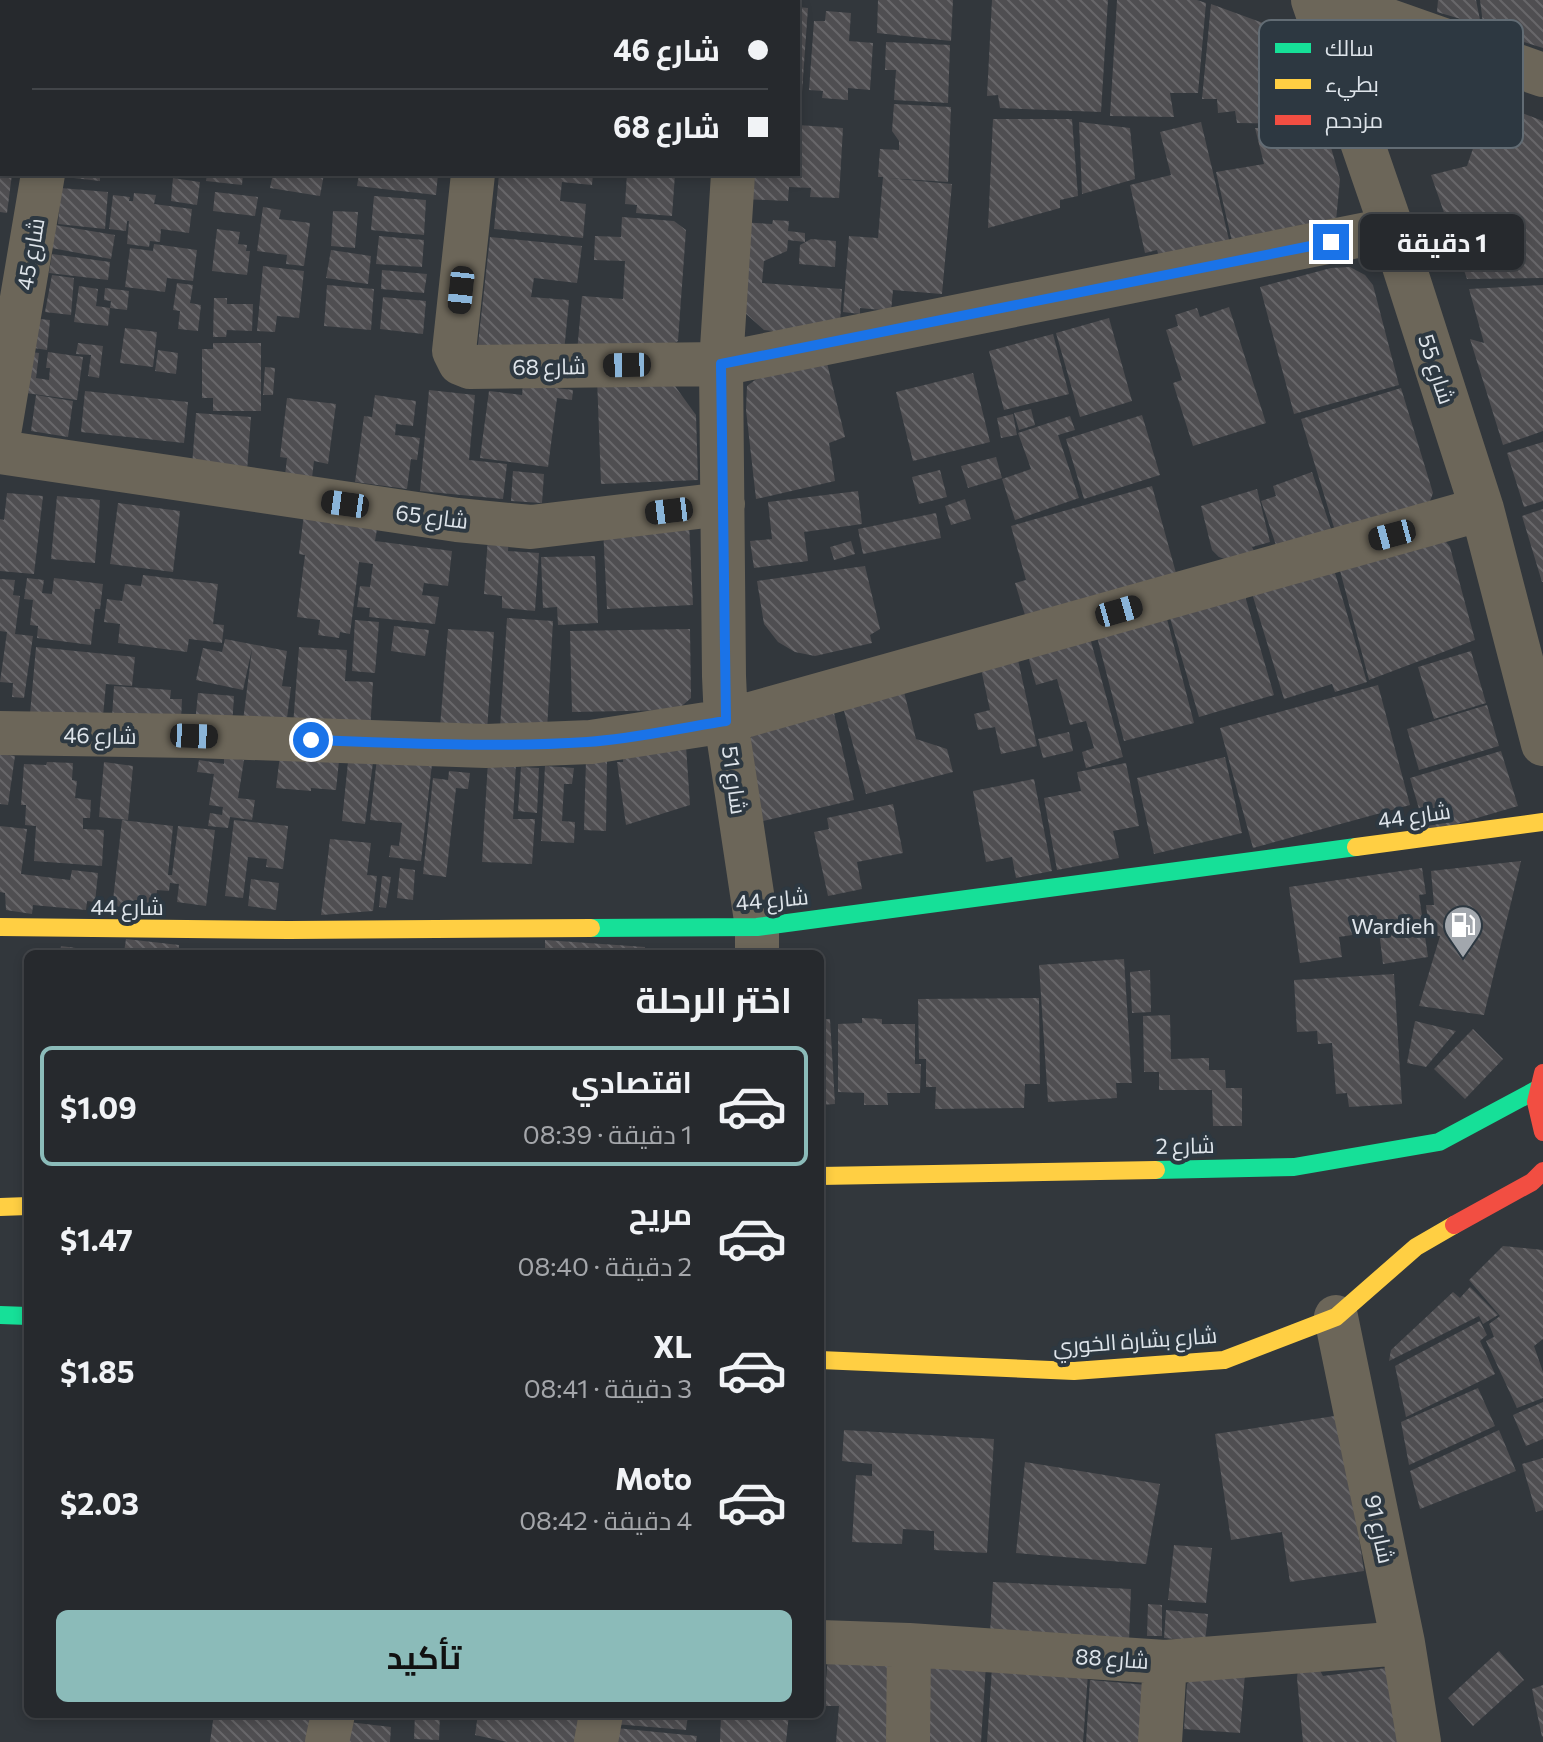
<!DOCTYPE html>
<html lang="ar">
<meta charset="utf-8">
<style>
body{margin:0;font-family:Commissioner,Cairo,sans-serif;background:#2e3135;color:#f1f3f6;direction:rtl;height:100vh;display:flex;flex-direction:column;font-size:30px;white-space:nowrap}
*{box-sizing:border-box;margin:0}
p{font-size:26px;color:#a4a6aa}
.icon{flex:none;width:44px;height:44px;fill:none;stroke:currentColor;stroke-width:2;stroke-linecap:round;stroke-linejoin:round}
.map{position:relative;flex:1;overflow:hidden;direction:ltr}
.panel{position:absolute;left:24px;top:950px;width:800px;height:768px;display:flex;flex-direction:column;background:#26292d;border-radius:12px;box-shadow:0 4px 12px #0003,0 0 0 2px #424549;direction:rtl}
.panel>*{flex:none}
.banner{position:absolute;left:0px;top:0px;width:800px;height:176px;box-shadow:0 4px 12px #0003,0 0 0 2px #424549;direction:rtl;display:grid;align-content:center;height:176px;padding:0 32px;background:#26292d}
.end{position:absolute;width:36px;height:36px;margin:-18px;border:10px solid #1a73e8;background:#fff;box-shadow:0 0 0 4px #fff}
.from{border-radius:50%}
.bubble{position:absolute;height:56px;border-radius:12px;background:#26292d;box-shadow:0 4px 12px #0003,0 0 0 2px #424549;font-size:26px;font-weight:700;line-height:56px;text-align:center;direction:rtl}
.car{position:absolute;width:24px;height:48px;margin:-24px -12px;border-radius:10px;box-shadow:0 0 6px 2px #0007;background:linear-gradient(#222 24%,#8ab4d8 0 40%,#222 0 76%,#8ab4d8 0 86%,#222 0)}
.banner b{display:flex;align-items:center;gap:28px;height:76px;font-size:30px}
.banner b+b{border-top:2px solid #424549}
.banner i{width:20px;height:20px;background:#f1f3f6}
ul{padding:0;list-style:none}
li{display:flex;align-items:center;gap:24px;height:120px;margin:0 16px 12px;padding:0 16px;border:4px solid transparent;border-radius:12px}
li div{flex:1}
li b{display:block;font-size:30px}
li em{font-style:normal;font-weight:700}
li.on{border-color:#8bbbb9}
li>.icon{width:72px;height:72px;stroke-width:1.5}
h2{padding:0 32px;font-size:36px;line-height:96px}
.action{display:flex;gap:16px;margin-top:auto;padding:16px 32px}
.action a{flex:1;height:92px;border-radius:12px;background:#8bbbb9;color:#111;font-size:32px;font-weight:700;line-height:92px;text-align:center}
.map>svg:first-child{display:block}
.building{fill:url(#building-back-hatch)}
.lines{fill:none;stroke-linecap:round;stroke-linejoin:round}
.street{stroke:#6c6659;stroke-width:44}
.fast{stroke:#16e098;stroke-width:18}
.slow{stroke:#ffcf43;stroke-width:18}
.jam{stroke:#f24e42;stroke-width:18}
.route{stroke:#1a73e8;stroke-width:10}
.labels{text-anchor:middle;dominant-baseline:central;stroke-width:8;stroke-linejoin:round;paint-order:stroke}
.street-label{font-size:22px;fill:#dee4ea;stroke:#2d3841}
.poi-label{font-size:22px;fill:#dee4ea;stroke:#2d3841;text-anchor:end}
.key{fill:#2d3841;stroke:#626c74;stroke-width:2}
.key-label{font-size:22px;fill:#dee4ea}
</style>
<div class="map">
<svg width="1543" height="1742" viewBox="0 0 1543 1742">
<defs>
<pattern id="building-back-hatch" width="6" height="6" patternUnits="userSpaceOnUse" patternTransform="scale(2)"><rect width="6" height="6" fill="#4f4e51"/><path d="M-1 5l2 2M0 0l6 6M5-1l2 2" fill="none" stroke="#68676a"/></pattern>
</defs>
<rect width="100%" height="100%" fill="#32373c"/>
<path class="building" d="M878,0H953L951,41L877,33Z
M992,0H1108L1101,112L1000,108L998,95L987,96Z
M1117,0H1197L1206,3L1198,93H1170L1174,117L1110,116Z
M1438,0H1476L1481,25L1437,12Z
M1480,0H1543V48L1501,35L1502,28L1483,24Z
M1211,4L1299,36L1325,124L1237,123L1235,111L1218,113L1217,99H1202Z
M798,7L808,8L801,106H798Z
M826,11L851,13L849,41L873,43L870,90L848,88V100L822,98L823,91L809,90L814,21H825Z
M886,42L950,45L948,103L894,100L896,70H885Z
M1435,92L1477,96L1543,121V278L1467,279L1431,175L1467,166L1478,134L1465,129L1452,141L1443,143H1435L1421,133L1416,117L1417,109L1428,95Z
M894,104L951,107L948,182L887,178L952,184L942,294L893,290L891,311L860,308V314L843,312L849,236L878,238L883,177H878L880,149L899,150V141L892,131Z
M993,119H1072L1078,196L1060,200V208L988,228Z
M1079,122L1130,128L1135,179L1082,194Z
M1201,122L1230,244L1160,260L1157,250L1145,253L1130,185L1171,175L1160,132Z
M798,125L843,128L839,198L810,197L811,188L789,187L788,201L743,199L745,174H798Z
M1255,128L1326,130L1340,179L1336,221L1233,246L1216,172L1264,164Z
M0,174H12L7,213L0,212Z
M56,174H100V181L56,176Z
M207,174H243L242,185L206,181Z
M273,174H324L320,196L270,188Z
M359,174H438L436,195L357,186Z
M499,174H593L592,185L562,182L560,201L586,204L583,238L494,229Z
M627,174H675L672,216L636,213L637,205L625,204Z
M173,178L200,182L197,205L171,201Z
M61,188L108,192L105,229L58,224Z
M215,192L258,197L255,216L213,211Z
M134,193L156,195L154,204L192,209L189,233L161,229L160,242L150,241L149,247L127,244L129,221H127L126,231L109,229L113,195L130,197L129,201H133Z
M374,196L426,200L424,235L371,230Z
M263,207L281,210L279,219L310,223L304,266L286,264L287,255L257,251Z
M333,211L358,212L355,248L331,246Z
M622,217L674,221L686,230L678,341L652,356L577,352L582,296L623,299L625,261L594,260L595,236L621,237Z
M773,220L789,221L788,231L805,233V242L788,240L787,251L764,261L762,283L842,289L840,323L796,334L764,330L744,312L740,222L772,224Z
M49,224L115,235L111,259L46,247Z
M217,229L240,232L238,244L247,245L246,251H250L247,275L212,271Z
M379,236L424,240L422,267L376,264Z
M490,237L582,246L577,283L534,278L531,297L569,300L564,352L477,353Z
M811,239L836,241L835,267L799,264L800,245Z
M154,244L197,250L193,281L167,278L165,292L125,287L130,248L153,251Z
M331,250L371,256L368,284L326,278Z
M52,254L110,262L108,280L49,273Z
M263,266L304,271L299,318L277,316L275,332L257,331Z
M1350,267L1365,275L1373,285L1399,385L1294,414L1260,287L1331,268Z
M382,270L427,274L424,293L381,289Z
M52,275L74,278L71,315L45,312Z
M177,283L193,285L190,303L201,305L198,331L178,329L180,311L173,310Z
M327,285L374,289L371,330L324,326Z
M1543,285V431L1503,445L1470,339L1484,343L1469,289Z
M79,286L98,289L96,306L110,308L108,326L74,322Z
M105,288L129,291L127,310L110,308L111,301L104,300Z
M383,297L426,301L423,334L380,329Z
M214,298H227V304H253L252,331L227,330L226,337H213Z
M1229,307L1266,423L1193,446L1173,383L1182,380L1166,330L1178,326L1175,315L1197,308L1200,317Z
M29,318L50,320L47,350L27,347Z
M1109,318L1132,401L1080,417L1056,333Z
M125,328L157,332L153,367L120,363Z
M1053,334L1069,394L1004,410L989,351Z
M78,343L103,346L99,378L88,376L91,355L76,354Z
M213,343H261V411H213V398H202V349H213Z
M16,350L39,353L36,378L49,380L50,368H46L48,352L83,357L77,400L11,391Z
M158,350L178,353L176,374L155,371Z
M827,363L845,437L829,443L835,481L756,499L746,410L747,386L759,377Z
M265,367L275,368L273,395H263Z
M973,373L990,442L913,461L896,392Z
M597,378L672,382L696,415L698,480L601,484Z
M523,384L573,390L572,400L557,398L548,467L480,458L489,391L522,395Z
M1401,388L1433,493L1430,501L1335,531L1301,419Z
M429,390L475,395L469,460L507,464L503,499L420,491Z
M85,391L188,402L184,443L81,432Z
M36,395L73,401L68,437L31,431Z
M375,395L416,401L413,426L396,424L395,435L420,438L417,460L411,459L407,489L355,482L364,416L372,417Z
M287,398L336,404L328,464L314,461L312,478L285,475L287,458L280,457Z
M1031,409L1035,425L1019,430L1014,413Z
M196,413L251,417L247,471L192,466Z
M1013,414L1017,435L1001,438L997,418Z
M1142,415L1160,475L1084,499L1066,439Z
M1070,416L1075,430L1058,435L1079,498L1015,520L1002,479L1031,469L1018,433Z
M1543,442V501L1524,507L1507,453Z
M996,457L1002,478L968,488L961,466Z
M940,470L947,497L919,504L912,477Z
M513,471L544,474L542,503L511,501Z
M1312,472L1332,532L1278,551L1261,501L1276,496L1273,486Z
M1152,486L1176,573L1025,615L1015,583L1026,580L1011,526Z
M1257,489L1270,542L1252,547L1256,555L1230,561L1219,557L1212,550L1201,506Z
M858,491L862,524L804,532L808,561L754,568L750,541L772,539L768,502Z
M7,493L43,496L34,574L0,571V519L4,520Z
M57,496L100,500L95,563L51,559Z
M965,499L971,519L951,525L945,506Z
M118,503L180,511L173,572L110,564Z
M305,506L377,529L375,541L452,551L448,586L424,583L422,595L439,597L435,624L369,617L370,608L357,607L360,586L370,587L373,564L359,562L350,634L340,632L339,638L318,635L320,620L297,617L305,555L299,554Z
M1543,509V582H1542L1522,516Z
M936,513L941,538L863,554L858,529Z
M689,523L693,605L607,609L603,527Z
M488,537L509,538L508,551L539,553L535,611L502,608V596L484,594Z
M1443,538L1450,547L1475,640L1369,680L1338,563Z
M851,541L855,554L834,560L830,547Z
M595,556L598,623L558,625L557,607L543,608L541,557Z
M865,566L880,629L870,635L872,643L815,656L795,652L778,642L764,624L757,581Z
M1333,566L1367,682L1335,692L1332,684L1284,699L1251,590Z
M143,575L218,584L213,624L224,625L222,643L189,639L187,652L118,643L120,624L104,622L107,599L122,601L125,584L141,586Z
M27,578L44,580L42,593L52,594L54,578L103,584L100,609H95L91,645L37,638L38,626L30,625L33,600L24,599Z
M0,579L15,580L13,595L20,596L15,634L33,636L24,698L12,697L13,683L0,682L7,632L0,631Z
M1245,596L1274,695L1199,717L1170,618Z
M1166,615L1194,723L1124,741L1096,633Z
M507,618L553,621L547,730L500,728Z
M355,620L379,622L375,673L352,671Z
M394,626L429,630L425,656L391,651Z
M448,629L494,632L487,731L440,727Z
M690,629L691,698L677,710L572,712L570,631Z
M1090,638L1123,757L1086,768L1082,752L1094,748L1086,721L1070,725L1057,679L1036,685L1028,656Z
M225,639L287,651L282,686L291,687L286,726L243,721L252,649L243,690L196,680L203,648L222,652Z
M36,647L135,657L132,686L106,684L102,727L30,714Z
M299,647L347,650L345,681L373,682L370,731L293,725Z
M1471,651L1486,703L1434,719L1418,667Z
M1018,660L1037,746L1001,754L995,727L978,730L974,714L990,710L981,669Z
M1378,685L1410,805L1253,848L1220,728Z
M114,686L171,690L170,699H182L181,721L112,717Z
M904,692L916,739L947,749L953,772L866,794L843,707Z
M198,693L234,696L232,726L195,723Z
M1487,705L1499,746L1419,770L1407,729Z
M834,713L854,800L750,824L746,746L757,727Z
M1069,732L1073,751L1043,758L1038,739Z
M686,746L690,805L626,825L617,762H623L624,751Z
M281,747L340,751L336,790L311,788V791L276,788Z
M1501,751L1518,806L1426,833L1410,778Z
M349,752L374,755L365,824L342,821Z
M0,754L15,756L8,805L0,804Z
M224,757L244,760L238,798L255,800L252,820L230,817L228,828L208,826L210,813L222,815L223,807L209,805L214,774L197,772L199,760L224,764Z
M1225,757L1242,833L1154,854L1137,778Z
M377,758L432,764L421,861L389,857L391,845L399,846L402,823L370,820Z
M586,759L607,760L606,831L584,830Z
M488,761L516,763L513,819H535L532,864L482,862Z
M47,762L73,763L72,780L77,781L75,798L91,800L90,818H83V829L104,830L102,866L34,861L36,826L25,825L26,805H21L24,764L46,765Z
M104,762L133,766L128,820L99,817Z
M1126,763L1139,826L1113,831L1119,858L1057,870L1044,798L1081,791L1077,772Z
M545,766L574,768L572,784H564L562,821L575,822L574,843L541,841Z
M521,767L539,768L537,813L518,811Z
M449,771L470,773L468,789L456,788L446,877L423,874L433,778L448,780Z
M1034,779L1052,871L1016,878L1012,857L986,862L973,791Z
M893,804L903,853L857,862L862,889L828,896L814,832L829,829L827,818Z
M122,820L173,826L168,875H172L178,826L215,830L206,906L177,902L179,884L170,883L169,891L157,890L155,915L112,909Z
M234,820L288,826L283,869L266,867L267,859L248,857L243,898L225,896Z
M0,826L27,829L21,874L70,880L72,870L98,873L95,902L87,901L86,910L33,905L32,914L6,910L5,893L0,892Z
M330,839L371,843L367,875L377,876L373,911L321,915Z
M1521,861L1484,1015L1419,1006L1440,936H1430L1426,905H1434L1431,871Z
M400,868L415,870L413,900L397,898Z
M1422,868L1426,894L1419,895L1428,957L1383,964L1379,931L1339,937L1342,957L1300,963L1289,887Z
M382,876L391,877L386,908L379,907Z
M251,879L279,883L276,910L248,906Z
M126,939L179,945L178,954L124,952Z
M545,940L645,947V954H545Z
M61,946L105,952V954H60Z
M1124,959L1132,1083H1116L1117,1098L1048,1102L1039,965Z
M1150,970L1151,1012L1132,1013L1130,972Z
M1394,974L1402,1104L1349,1107L1347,1093L1336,1094L1332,1043L1318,1044L1317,1031L1297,1032L1294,980Z
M1039,998L1040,1084H1025L1024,1108L935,1109L936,1087H926V1059H919L918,999Z
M1170,1015L1171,1059L1209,1058V1070H1225L1226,1088H1242V1126H1213L1212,1090H1159V1072H1144L1143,1016Z
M862,1018L882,1019V1024H915V1064H921L920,1093H887L888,1105H864V1093L838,1092V1024L862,1023Z
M830,1019L835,1104L820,1105V1020Z
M1415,1021L1456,1031L1426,1067L1407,1063Z
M1473,1029L1503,1059L1465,1099L1434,1069Z
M1503,1246L1543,1250V1339L1534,1346L1543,1372V1398L1517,1408L1486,1341L1494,1337L1489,1324L1500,1316L1469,1280Z
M1470,1287L1498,1315L1483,1324L1479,1316L1389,1361L1391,1350L1453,1292L1460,1298Z
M1480,1321L1487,1335L1480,1341L1495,1374L1406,1417L1395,1366Z
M1478,1388L1495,1426L1409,1465L1401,1422Z
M1543,1402V1439L1526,1446L1513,1415Z
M1341,1415L1364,1571L1290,1582L1282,1532L1231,1540L1215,1434Z
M844,1430L994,1439L987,1553L934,1550V1531L903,1529L902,1544L852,1542L856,1475L872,1476V1464L842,1461Z
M1499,1430L1516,1471L1420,1509L1410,1471Z
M1543,1458V1510L1536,1512L1522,1464Z
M1025,1462L1160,1484L1146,1564L1016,1553Z
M1174,1545L1212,1548L1206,1603L1168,1600Z
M993,1582L1131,1589L1129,1640L990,1633Z
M1148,1604L1162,1605V1636H1147Z
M1166,1610L1208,1614L1205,1642L1164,1638Z
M1499,1651L1524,1680L1473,1726L1448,1698Z
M828,1655L901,1661L896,1742H836L839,1706H824Z
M1313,1658L1323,1676L1402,1666L1408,1742H1303L1297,1678L1299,1660Z
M925,1662L986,1665L981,1742H921Z
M992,1668L1088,1674L1083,1742H987Z
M1198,1670L1245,1674L1240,1733L1184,1729L1187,1684Z
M1090,1680L1147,1685L1143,1742H1086Z
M1543,1685V1736L1542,1737L1532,1689Z
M214,1714H317L314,1742H210Z
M415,1714H440L439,1740L414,1739Z
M478,1714H567L594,1718L590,1742H507L475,1735Z
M616,1714H688L686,1730L615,1724Z
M721,1714H789L786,1742H720Z
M340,1721L391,1727L390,1742H338Z
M616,1728L697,1736L696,1742H614Z"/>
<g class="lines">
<path class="street" d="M1313,0L1392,229L1482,509L1543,744
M1330,0L1543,75
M73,2V0
M491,2V0
M743,2V0
M473,174L454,351L460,363L470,367L721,364L1392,229
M733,174L721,364L724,676L726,721L757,927V954
M0,428L43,174
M0,452L457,520L531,527L723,504
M0,733L194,736L486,746L591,742L726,721L1482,509
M1336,1317L1403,1643L1419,1742
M820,1642L909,1645L1165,1662L1403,1643
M327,1742L333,1714
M596,1742L601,1714
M908,1742L909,1645
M1160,1742L1165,1662"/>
<path class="fast" d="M591,928L757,927L1356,847
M1156,1170L1294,1167L1439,1142L1536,1090
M0,1315L28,1316"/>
<path class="slow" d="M1356,847L1543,822
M0,927L289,930L591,928
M820,1176L1156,1170
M0,1207L28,1206
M820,1360L1074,1371L1224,1360L1336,1317L1416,1247L1454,1225"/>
<path class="jam" d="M1543,1073L1536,1102L1543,1132
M1454,1225L1532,1182L1543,1171"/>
</g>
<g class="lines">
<path class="route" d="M311,740C403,743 495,748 587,742C633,739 680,728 726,721L721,364L1331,242"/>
</g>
<defs>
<g id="fuel-pin" transform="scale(2)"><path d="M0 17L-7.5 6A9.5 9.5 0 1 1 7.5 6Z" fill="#a2a7ad" stroke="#2d3841"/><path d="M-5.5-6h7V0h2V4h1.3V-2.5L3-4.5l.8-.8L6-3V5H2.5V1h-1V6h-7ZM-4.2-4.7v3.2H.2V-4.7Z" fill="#fff"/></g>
</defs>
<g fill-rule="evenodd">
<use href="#fuel-pin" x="1463" y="925"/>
</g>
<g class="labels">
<g class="street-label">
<text transform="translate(30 254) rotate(-80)">شارع 45</text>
<text transform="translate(549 366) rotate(-1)">شارع 68</text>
<text transform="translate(1437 369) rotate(72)">شارع 55</text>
<text transform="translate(432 516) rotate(7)">شارع 65</text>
<text transform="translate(100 735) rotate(1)">شارع 46</text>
<text transform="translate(735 780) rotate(82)">شارع 51</text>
<text transform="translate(1414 815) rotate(-8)">شارع 44</text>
<text transform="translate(772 899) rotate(-5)">شارع 44</text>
<text x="127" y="906">شارع 44</text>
<text transform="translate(1185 1145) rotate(-1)">شارع 2</text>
<text transform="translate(1135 1340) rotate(-4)">شارع بشارة الخوري</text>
<text transform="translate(1380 1529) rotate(78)">شارع 91</text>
<text transform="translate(1112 1658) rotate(4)">شارع 88</text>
</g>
<g class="poi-label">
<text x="1435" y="925">Wardieh</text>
</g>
</g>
<rect x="1259" y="20" width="264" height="128" rx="12" class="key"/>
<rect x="1275" y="43" width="36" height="10" fill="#16e098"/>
<rect x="1275" y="79" width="36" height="10" fill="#ffcf43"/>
<rect x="1275" y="115" width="36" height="10" fill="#f24e42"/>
<g class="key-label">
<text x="1325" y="56">سالك</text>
<text x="1325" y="92">بطيء</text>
<text x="1325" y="128">مزدحم</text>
</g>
</svg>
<i class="end from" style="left:311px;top:740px"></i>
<i class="end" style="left:1331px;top:242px"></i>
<div class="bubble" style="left:1360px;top:214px;width:164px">1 دقيقة</div>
<i class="car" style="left:461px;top:290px;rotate:186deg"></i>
<i class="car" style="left:627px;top:365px;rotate:269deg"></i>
<i class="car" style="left:345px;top:504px;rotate:278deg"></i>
<i class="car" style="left:669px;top:511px;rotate:263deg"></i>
<i class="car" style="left:1392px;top:535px;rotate:255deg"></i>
<i class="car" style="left:1119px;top:611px;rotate:74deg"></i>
<i class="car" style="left:194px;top:736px;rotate:92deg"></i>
<div class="banner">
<b><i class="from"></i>شارع 46</b>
<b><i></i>شارع 68</b>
</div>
<section class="panel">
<h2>اختر الرحلة</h2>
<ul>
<li class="on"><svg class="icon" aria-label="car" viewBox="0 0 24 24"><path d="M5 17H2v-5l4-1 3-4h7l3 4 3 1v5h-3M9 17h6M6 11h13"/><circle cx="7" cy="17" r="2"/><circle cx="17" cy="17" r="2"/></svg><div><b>اقتصادي</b><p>1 دقيقة · 08:39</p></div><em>$1.09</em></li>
<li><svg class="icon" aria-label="car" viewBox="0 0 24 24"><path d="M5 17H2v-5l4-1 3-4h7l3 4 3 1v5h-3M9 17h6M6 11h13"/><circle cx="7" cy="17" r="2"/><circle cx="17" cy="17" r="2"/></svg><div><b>مريح</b><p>2 دقيقة · 08:40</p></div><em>$1.47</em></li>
<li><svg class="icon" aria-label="car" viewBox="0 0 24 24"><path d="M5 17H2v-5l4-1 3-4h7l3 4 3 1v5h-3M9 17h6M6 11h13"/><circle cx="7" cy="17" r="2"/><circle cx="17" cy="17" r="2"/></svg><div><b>XL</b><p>3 دقيقة · 08:41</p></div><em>$1.85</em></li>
<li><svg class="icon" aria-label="car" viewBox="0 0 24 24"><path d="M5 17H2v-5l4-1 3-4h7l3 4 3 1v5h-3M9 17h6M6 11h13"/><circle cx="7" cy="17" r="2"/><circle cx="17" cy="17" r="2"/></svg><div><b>Moto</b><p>4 دقيقة · 08:42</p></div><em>$2.03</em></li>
</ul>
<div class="action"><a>تأكيد</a></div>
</section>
</div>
